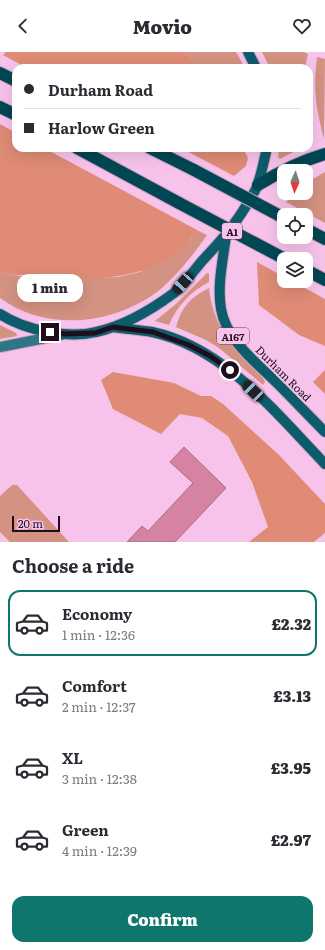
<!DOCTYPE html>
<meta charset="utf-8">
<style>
body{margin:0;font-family:Literata,serif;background:#f2f2f3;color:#2b2b33;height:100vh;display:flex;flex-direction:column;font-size:15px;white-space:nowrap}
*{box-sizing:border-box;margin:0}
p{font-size:13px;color:#7c7c81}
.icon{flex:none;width:22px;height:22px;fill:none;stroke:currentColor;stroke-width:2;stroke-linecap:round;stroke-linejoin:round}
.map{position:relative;height:490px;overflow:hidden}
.side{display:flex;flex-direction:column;background:#fff;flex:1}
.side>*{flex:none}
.hud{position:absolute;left:12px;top:12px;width:301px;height:88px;border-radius:12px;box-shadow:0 4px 16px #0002;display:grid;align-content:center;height:88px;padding:0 12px;background:#fff}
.needle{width:26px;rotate:183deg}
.tools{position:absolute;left:277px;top:112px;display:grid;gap:8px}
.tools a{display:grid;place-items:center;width:36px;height:36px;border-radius:8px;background:#fff;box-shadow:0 4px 16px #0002;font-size:20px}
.scale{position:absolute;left:12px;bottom:10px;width:48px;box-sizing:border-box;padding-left:4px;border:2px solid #1f0d1c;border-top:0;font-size:11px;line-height:14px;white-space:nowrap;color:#1f0d1c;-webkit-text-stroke:3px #f8c3eb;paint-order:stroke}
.end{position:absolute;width:18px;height:18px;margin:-9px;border:5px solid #1f0d1c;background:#fff;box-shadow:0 0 0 2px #fff}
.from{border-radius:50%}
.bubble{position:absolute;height:28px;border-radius:12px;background:#fff;box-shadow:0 4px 16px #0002;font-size:13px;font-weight:800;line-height:28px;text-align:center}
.car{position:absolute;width:12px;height:24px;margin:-12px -6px;border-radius:5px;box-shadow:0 0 3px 1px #0007;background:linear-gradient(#222 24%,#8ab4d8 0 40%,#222 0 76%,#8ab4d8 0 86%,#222 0)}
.hud b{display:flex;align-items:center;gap:14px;height:38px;font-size:15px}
.hud b+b{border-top:1px solid #e1e1e2}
.hud i{width:10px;height:10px;background:#2b2b33}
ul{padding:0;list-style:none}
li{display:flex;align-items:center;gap:12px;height:66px;margin:0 8px 6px;padding:0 4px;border:2px solid transparent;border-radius:12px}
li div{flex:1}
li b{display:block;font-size:15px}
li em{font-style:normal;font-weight:800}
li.current{border-color:#0f766e}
li>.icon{width:36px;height:36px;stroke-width:1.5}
h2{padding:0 12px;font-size:18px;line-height:48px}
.action{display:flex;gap:8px;margin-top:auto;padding:8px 12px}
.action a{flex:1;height:46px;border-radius:12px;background:#0f766e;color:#fff;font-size:16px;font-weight:800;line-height:46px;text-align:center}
header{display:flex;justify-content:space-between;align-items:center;height:52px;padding:0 12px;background:#fff;font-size:18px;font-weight:800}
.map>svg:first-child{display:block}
.green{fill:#d49282}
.forest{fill:#df8b75}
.building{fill:#d582a3;stroke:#a76e84}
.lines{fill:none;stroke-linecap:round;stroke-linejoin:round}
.secondary-casing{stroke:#d1a2c6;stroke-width:12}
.primary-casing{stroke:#d1a2c6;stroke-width:12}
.highway-casing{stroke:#d1a2c6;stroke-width:14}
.secondary{stroke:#2e7685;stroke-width:10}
.primary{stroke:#0c5c6c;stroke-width:10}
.highway{stroke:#004653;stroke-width:12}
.highway-bridge-casing{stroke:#d1a2c6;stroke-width:14;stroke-linecap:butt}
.highway-bridge{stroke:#004653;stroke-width:12}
.route{stroke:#1f0d1c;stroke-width:5}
.labels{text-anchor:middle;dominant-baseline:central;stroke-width:4;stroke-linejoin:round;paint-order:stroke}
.shield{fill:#f8c3eb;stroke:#60445a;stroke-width:1}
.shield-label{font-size:10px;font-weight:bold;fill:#1f0d1c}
.street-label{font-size:11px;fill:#1f0d1c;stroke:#f8c3eb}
</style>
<header><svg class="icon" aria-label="back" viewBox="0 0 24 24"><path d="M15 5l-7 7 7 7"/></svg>Movio<svg class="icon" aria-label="heart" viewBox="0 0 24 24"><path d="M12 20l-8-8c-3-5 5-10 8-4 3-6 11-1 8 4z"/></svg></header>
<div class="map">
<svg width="325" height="490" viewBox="0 0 325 490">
<rect width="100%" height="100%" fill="#f8c3eb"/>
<path class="green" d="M181,0H236L245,16H200L189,4Z
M262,0H304L308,2L305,16H270Z
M317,5L325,7L324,87C316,57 313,36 317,5Z
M279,96H301L280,107L278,105Z
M325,120V171L286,150L295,141H306V131Z
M197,178L207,183C195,201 174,227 157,240C112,273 46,280 0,246V220L20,224H43L66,227L118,225L140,220L190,188Z
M207,221L209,222V230C190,240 177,254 169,273L155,269L176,252Z
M209,236C213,277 236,298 263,326L265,330L263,333L219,296L206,288L176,275C181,255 192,244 209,236Z
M0,273L16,281L17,284L0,287Z
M12,433H17L69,490H10L0,480V444Z"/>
<path class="forest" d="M6,0H181L189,4L200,16H27L3,3Z
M0,72L16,81V96H44L197,178C168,222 115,228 66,227C58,226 50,224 42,224C28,223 14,224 0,220Z
M181,96H243L248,106L246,114L234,124Z
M257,210L284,225V229H292L325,247V294L299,283L259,253Z
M325,318V342L313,330Z
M113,320L174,331L201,344H211L223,352L279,403L325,452V481L314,490H249L268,475L252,430L228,384L202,366L180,362L161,382L113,357L101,328Z"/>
<path class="building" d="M184,395L226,436L175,490H127L142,474L148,479L193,431L170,410Z"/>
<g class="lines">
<g class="secondary-casing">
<path id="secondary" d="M0,295L61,283"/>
</g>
<g class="primary-casing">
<path id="primary" d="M248,0L256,16
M226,184C223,208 217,233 221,257C226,288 257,311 278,332C294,348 309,364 325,380
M0,262C24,278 68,287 96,280C124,274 151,258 174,241C184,232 193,220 202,209C220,190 237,171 250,147C253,142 257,137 258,131C262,120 264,108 267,96
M113,275C126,277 140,278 152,280C224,295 277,362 325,412"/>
</g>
<g class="highway-casing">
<path id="highway" d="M0,21L16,29
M0,55L16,63
M77,96L179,151
M150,96L194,118
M258,133C279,120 301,109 325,102
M306,177L325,187
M306,218L325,228"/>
</g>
<use href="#secondary" class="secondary"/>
<use href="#primary" class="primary"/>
<use href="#highway" class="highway"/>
<g class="highway-bridge-casing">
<path id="highway-bridge" d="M194,118L284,166
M179,151L285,207"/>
</g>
<use href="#highway-bridge" class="highway-bridge"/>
</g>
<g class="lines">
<path class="route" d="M50,280L65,282L95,281L113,275L153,280L189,293L210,304L230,318"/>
</g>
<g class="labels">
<g class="shield">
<rect x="222" y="171" width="20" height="16" rx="3"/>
<rect x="217" y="276" width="32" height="16" rx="3"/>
</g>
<g class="shield-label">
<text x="232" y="179">A1</text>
<text x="233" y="284">A167</text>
</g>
<g class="street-label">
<text transform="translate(284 321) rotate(45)">Durham Road</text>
</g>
</g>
</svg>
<div class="tools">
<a><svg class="needle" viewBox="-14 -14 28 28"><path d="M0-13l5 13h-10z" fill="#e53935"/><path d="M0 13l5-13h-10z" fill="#7c7c81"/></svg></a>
<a><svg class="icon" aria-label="locate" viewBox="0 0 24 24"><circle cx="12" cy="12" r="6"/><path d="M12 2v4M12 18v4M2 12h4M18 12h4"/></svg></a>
<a><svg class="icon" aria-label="layers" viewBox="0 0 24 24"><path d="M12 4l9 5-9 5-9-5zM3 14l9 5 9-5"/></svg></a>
</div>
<div class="scale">20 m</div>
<i class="end from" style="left:230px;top:318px"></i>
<i class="end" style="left:50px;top:280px"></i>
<div class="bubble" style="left:17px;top:222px;width:66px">1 min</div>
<i class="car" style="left:183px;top:231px;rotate:222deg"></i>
<i class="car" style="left:253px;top:339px;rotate:314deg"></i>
<div class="hud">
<b><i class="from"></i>Durham Road</b>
<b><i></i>Harlow Green</b>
</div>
</div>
<section class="side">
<h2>Choose a ride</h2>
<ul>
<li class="current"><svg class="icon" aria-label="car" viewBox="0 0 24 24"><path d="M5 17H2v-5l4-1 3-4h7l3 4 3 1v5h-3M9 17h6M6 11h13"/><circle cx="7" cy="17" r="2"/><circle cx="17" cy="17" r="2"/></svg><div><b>Economy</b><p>1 min · 12:36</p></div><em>£2.32</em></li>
<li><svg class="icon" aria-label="car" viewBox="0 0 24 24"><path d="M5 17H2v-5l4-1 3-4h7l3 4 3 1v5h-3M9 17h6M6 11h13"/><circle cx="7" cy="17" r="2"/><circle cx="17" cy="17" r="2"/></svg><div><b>Comfort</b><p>2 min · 12:37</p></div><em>£3.13</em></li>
<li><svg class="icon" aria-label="car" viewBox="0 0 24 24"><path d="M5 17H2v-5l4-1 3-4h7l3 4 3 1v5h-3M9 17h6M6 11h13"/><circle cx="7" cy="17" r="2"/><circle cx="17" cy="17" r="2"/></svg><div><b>XL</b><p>3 min · 12:38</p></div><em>£3.95</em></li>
<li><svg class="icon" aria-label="car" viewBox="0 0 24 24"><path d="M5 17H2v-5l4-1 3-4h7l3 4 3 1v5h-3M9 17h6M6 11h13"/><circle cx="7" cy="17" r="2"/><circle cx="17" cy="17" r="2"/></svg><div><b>Green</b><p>4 min · 12:39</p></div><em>£2.97</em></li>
</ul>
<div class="action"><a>Confirm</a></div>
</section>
